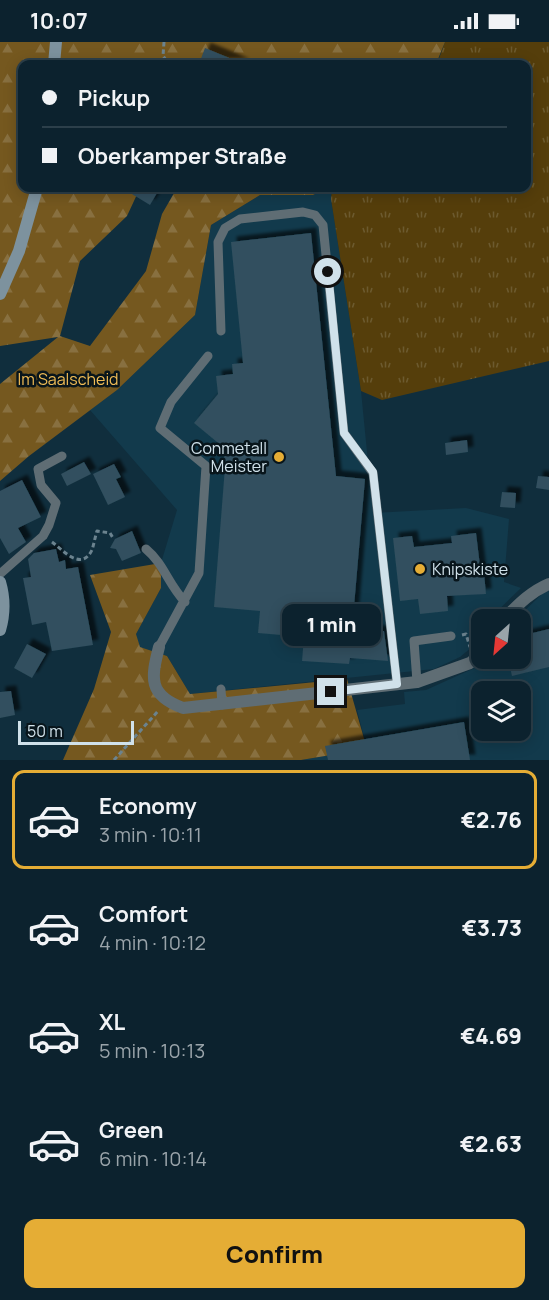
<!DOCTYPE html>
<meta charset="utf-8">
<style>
body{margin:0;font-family:Manrope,sans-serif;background:#152a36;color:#f1f3f6;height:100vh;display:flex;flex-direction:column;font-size:22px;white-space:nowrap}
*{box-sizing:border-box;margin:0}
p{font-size:20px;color:#9aa4aa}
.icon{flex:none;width:33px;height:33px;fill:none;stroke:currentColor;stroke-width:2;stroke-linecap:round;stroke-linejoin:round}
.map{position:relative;height:718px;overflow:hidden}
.details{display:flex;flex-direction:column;background:#0c222e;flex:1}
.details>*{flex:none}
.top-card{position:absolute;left:18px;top:18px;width:513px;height:132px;border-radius:12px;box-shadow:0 3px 15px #0003,0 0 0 2px #2c3f4a;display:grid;align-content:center;height:132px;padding:0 24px;background:#0c222e}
.needle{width:39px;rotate:207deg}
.controls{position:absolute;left:471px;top:567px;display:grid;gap:12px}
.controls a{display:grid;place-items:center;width:60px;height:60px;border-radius:12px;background:#0c222e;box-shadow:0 3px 15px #0003,0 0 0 2px #2c3f4a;font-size:30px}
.scale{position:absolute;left:18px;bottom:15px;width:116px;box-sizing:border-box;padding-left:6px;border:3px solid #d0e1ea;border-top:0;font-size:16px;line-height:21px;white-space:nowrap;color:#d0e1ea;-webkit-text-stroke:4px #08151b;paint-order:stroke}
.end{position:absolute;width:27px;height:27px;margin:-14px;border:8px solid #d0e1ea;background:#111;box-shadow:0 0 0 3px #111}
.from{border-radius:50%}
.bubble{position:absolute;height:42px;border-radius:12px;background:#0c222e;box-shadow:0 3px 15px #0003,0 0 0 2px #2c3f4a;font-size:20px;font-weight:800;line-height:42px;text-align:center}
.top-card b{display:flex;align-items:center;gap:21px;height:57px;font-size:22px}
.top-card b+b{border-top:2px solid #2c3f4a}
.top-card i{width:15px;height:15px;background:#f1f3f6}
ul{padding:10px 0 0;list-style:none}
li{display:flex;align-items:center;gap:18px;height:99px;margin:0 12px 9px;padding:0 12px;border:3px solid transparent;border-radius:12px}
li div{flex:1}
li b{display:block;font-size:22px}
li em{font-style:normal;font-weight:800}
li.active{border-color:#e5ad35}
li>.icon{width:54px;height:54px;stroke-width:1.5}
.primary-button{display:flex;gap:12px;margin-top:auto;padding:12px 24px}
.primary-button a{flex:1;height:69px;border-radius:12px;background:#e5ad35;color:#111;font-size:24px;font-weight:800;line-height:69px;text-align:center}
.status{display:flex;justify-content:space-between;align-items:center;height:42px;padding:0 30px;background:#0c222e;direction:ltr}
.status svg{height:16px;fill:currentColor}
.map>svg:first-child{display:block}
.built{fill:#123a4c;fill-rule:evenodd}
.grass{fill:url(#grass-tufts)}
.forest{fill:url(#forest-firs)}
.building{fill:#304f5e;filter:url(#shadow)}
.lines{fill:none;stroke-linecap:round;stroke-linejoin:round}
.path{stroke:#6b838f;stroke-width:3;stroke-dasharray:4.5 3;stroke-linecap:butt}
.service{stroke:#5f6d74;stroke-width:9}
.minor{stroke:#5f6d74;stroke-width:12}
.secondary{stroke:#7d929e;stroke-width:12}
.route{stroke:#d0e1ea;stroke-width:8}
.poi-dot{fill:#e5ad35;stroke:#08151b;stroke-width:2}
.labels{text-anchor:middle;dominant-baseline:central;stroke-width:5;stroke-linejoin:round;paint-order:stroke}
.park-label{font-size:16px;fill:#f1bd56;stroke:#08151b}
.poi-label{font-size:16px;fill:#d0e1ea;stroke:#08151b;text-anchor:end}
</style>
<div class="status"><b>10:07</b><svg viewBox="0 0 49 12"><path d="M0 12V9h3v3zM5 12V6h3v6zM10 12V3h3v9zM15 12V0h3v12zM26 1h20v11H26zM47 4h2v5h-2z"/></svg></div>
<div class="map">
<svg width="549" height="718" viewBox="0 0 549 718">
<defs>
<pattern id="grass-tufts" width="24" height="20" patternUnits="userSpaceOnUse" patternTransform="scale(1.5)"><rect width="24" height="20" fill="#553e0b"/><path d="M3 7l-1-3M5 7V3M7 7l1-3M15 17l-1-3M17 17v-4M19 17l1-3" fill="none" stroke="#6c5a2f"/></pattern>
<pattern id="forest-firs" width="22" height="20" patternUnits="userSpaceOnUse" patternTransform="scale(1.5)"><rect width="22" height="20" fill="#75581f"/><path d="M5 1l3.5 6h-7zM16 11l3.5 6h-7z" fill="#887040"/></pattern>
<filter id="shadow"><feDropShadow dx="5.5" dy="-5.5" stdDeviation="1.5" flood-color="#0009"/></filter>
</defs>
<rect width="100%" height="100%" fill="#102e3d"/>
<path class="built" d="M327,146H332L331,157L361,349L373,471L466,466L509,477L504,540L521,546L489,577L482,578L481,590L478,600L460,615L434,627L190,652L167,614L139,605L136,592L161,546V521L177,468L90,368L117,348L195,273L211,183L260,153H313Z
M549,549V718H301L367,707L357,668L405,662L404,650L426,648L479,624L488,617L520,616V578L516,577L543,551ZM482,650H520V688H482Z"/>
<path class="grass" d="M445,0H549V319L382,358L361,349L331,157L332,146H526V22H437Z"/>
<path class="forest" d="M0,0H445L436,22H22V146H140L127,174L80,219L60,294L90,304L146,229L162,172L177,146H327L313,153H260L211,183L195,273L117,348L29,414L0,439V342L58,295L0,304Z
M161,521V546L136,592L140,605L167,614L190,652L347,637L367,707L301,718H63L94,647L111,590L90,533Z"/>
<path class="building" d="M205,6L244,22H199Z
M122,146H160L150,163Z
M311,191L336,434L365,437L352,588L384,589L388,619L350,616L349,622L302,619L304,595L258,591L260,569L214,565L225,425L223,405L194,381L218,352L216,334L233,332L232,322L243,321L231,200Z
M467,398L468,410L446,413L445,401Z
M84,420L91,432L67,444L61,432Z
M114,422L121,435L116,437L125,455L108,463L93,432Z
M538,434L549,435V448L536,446Z
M22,438L41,475L18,486L26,500L9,512L0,496V449Z
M502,450L516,451L515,466L500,465Z
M132,489L141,511L122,519L116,507L110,506L115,497Z
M476,491L481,532L484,531L486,552L447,554L448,569L420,572L418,557L400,559L393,496L412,494L414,505L452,501L451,494Z
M56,507L59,520L65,518L66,527L78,525L93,603L52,609L46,580L32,583L23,536L31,535L28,517L34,511Z
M549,587V625L512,634L508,616H520V594Z
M27,602L46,612L32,636L14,626Z
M11,649L15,673L0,676V650Z
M464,680L470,718H328L325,704Z"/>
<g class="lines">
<path class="path" d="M164,0L163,14L169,22
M52,500C63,508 81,530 92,508C94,502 95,495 97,489L110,491L113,496
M462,593L466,592L470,605
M114,718L159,668"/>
<path class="service" d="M221,289L218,200L225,186L240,177L303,170L315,173L323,183L344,391L373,431L397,642
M146,507C164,522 168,542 185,560
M0,532L43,494L49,483L56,461L41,443L38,427L62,414
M159,605L199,531L206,424L160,386L171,360L208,314
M417,640L414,599L451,594
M221,647L222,663"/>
<path class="minor" d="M503,578C518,563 530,550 549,542
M159,605C151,636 148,653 183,666L417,640L470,621L482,611"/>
<path class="secondary" d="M54,22L56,0
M0,252L19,209L37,146
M0,540C5,557 5,571 0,588"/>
</g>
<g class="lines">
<path class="route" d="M328,230L344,391L373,430L397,642L331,650"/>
</g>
<g class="poi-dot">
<circle cx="279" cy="415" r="6"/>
<circle cx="420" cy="527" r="6"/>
</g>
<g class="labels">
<g class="park-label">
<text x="68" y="337">Im Saalscheid</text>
</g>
<g class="poi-label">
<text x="267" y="406">Conmetall<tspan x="267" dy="18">Meister</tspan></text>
<text x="432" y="527" text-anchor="start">Knipskiste</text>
</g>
</g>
</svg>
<div class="controls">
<a><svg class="needle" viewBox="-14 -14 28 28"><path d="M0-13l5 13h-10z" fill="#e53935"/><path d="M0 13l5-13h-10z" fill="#9aa4aa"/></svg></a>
<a><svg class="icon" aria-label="layers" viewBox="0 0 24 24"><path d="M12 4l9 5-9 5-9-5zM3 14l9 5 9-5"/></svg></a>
</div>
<div class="scale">50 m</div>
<i class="end from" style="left:328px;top:230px"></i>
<i class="end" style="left:331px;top:650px"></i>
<div class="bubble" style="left:282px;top:562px;width:99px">1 min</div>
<div class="top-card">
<b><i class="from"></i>Pickup</b>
<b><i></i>Oberkamper Straße</b>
</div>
</div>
<section class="details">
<ul>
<li class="active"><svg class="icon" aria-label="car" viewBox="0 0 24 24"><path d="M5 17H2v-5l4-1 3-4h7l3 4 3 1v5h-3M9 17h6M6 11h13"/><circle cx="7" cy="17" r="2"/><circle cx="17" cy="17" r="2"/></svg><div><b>Economy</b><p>3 min · 10:11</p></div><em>€2.76</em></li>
<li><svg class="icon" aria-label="car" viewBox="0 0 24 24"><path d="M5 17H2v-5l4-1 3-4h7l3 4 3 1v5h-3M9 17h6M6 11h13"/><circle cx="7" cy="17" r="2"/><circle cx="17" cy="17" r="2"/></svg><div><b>Comfort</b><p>4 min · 10:12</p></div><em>€3.73</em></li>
<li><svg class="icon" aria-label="car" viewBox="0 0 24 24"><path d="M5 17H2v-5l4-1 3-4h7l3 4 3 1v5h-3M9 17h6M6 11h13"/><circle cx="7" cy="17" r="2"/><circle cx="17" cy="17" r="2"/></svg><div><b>XL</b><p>5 min · 10:13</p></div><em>€4.69</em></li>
<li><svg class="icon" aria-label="car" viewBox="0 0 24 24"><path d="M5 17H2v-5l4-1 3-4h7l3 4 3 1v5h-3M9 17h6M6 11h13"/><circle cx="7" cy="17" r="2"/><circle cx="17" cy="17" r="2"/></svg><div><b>Green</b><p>6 min · 10:14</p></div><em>€2.63</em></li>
</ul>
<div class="primary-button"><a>Confirm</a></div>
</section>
